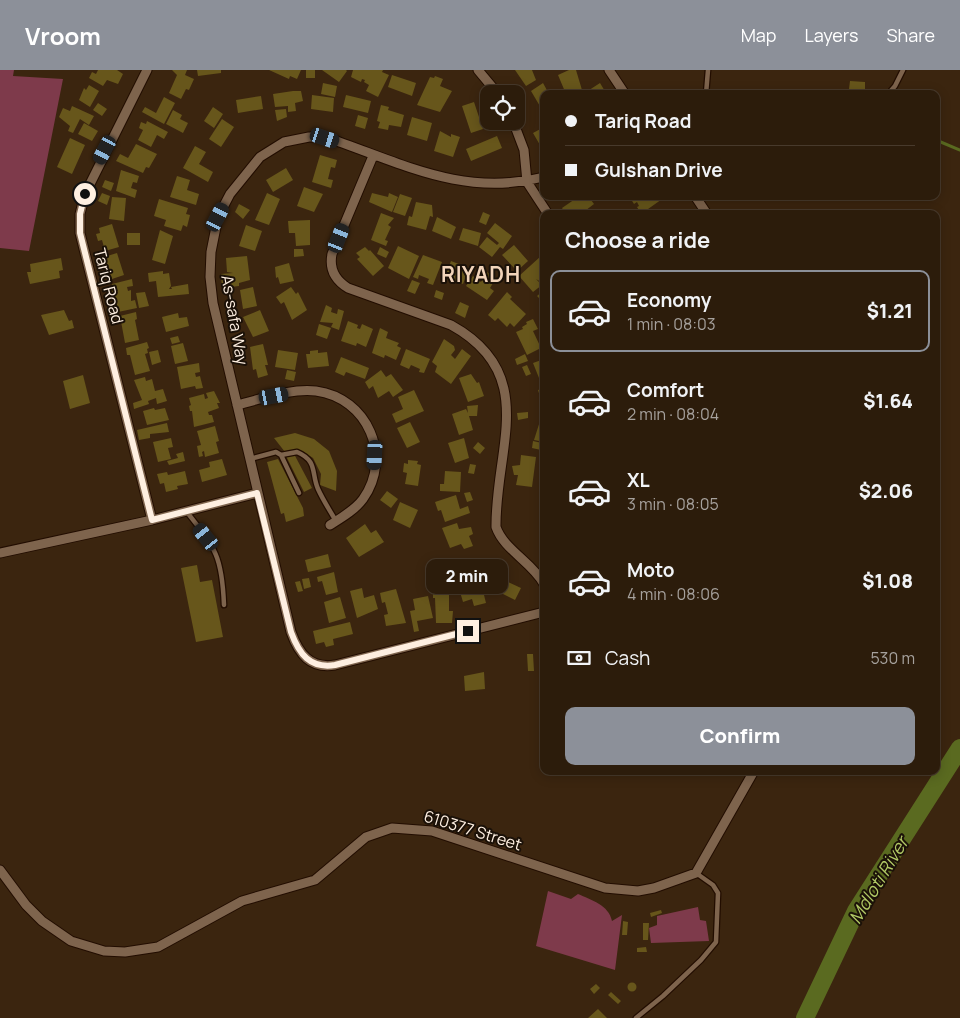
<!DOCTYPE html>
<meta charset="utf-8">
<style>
body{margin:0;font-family:Manrope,sans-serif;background:#382919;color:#f1f3f6;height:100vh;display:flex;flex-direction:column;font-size:19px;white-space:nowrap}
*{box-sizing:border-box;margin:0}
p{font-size:16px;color:#a6a19d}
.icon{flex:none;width:28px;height:28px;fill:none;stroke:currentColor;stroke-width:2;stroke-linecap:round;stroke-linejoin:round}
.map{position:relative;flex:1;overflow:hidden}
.sheet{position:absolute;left:540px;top:140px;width:400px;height:565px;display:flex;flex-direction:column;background:#2c1c0b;border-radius:10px;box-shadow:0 2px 12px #0003,0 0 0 1px #483a2c}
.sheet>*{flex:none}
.top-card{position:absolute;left:540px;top:20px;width:400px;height:110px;border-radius:10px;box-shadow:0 2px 12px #0003,0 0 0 1px #483a2c;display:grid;align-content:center;height:110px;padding:0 25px;background:#2c1c0b}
.controls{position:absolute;left:480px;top:15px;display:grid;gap:10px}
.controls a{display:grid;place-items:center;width:45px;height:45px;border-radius:10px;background:#2c1c0b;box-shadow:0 2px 12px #0003,0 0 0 1px #483a2c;font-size:25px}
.end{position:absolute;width:22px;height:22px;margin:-11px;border:6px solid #feefe1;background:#111;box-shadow:0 0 0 2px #111}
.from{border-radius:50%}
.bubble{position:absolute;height:35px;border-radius:10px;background:#2c1c0b;box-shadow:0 2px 12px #0003,0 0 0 1px #483a2c;font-size:16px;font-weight:800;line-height:35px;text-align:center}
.car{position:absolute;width:15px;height:30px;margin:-15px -8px;border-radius:6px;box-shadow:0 0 4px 1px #0007;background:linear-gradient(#222 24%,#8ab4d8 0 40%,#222 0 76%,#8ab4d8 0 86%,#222 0)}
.top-card b{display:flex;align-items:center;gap:18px;height:48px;font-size:19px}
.top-card b+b{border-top:1px solid #483a2c}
.top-card i{width:12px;height:12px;background:#f1f3f6}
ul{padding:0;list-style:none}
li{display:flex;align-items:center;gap:15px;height:82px;margin:0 10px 8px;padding:0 15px;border:2px solid transparent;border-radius:10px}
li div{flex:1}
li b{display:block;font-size:19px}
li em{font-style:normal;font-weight:800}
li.selected{border-color:#8c9099}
li>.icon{width:45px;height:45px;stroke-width:1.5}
h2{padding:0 25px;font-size:22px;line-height:60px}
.pay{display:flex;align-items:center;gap:12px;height:55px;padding:0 25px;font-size:19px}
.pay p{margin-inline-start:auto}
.action{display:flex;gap:10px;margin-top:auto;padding:10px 25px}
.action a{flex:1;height:58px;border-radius:10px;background:#8c9099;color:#fff;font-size:20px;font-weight:800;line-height:58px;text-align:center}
header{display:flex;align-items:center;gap:30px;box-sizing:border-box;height:70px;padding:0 25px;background:#8c9099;color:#fff}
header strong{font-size:24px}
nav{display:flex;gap:28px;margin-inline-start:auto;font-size:18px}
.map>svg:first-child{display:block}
.green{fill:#7e3a4b}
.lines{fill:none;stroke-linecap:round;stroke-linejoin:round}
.stream{stroke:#5a6a20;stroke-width:3}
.river{stroke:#5a6a20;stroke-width:18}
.building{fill:#67561b}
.lane-casing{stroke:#220d00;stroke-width:7}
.street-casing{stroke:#220d00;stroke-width:11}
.lane{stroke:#7e644d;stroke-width:4.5}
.street{stroke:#7e644d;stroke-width:9}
.route{stroke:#feefe1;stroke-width:6}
.labels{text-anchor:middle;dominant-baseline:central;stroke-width:4;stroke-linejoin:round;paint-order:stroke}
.street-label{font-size:16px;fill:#feefe1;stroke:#1b1108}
.water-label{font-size:18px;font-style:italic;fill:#b2ca66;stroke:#1b1108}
.district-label{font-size:21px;font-weight:bold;letter-spacing:1px;fill:#f2d4ba;stroke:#1b1108}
</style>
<header>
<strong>Vroom</strong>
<nav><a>Map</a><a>Layers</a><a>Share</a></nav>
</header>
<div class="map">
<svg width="960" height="948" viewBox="0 0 960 948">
<rect width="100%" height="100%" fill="#3b250f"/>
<path class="green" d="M0,0H14L13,6L63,9L29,181L0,178Z
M548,821L571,829L578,824C591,830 609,835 612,851L622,845L615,900L536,876Z
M698,837L700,850L706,851L709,871L651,873L649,858L657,855V846Z"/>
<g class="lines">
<path class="stream" d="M936,70L960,80"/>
<path class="river" d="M805,948L856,841L960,678"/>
</g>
<path class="building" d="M98,0H117L123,4L118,14L107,10L103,16L89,8L92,2L96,4Z
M172,0H187L185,5L194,9L189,20L186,19L181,29L169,23L177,5Z
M197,0H221V3L198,6Z
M269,0H301L297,9L290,6L289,9Z
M306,0H315V8H306Z
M322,0H346L347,1L339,12Z
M353,0H383L382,2L389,5L378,27L366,21L369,15L364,12L365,10L362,9L361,12L351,7Z
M515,0H532L536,10L526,16Z
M569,0H576L582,20L574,24H566L558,5Z
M392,5L416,13L412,26L388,17Z
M435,6L443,9L440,16L452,21L440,42L417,35L430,7L434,8Z
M850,11L865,12V20L849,19Z
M323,13L337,16L335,27L321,24Z
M543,13L549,24H544V36L541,38L531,21Z
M600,13L606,23L583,24Z
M89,15L99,21L90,37L79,30L84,18L86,20Z
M293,21H301L303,31L295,33L296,41L288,42V36L275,37L273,24Z
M312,25L334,28L333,42L311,39Z
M346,25L371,31L368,43L343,37Z
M261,26L263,39L238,43L236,30Z
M164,27L175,33L164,54L142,42L145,37L156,43Z
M474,32L483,59L471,63L462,36Z
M98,33L107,39L102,46L93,40Z
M381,35L389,37L388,40L404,45L401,57L389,55L388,60L378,58L380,52L377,51Z
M72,36L94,46L89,55L80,49L73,63L68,61L70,56L59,47L63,38L70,41Z
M213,37L223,44L214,58L204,51Z
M286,39L287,47L277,51L275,40Z
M173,40L182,45L180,49L188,53L183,63L166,54Z
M358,45L368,48L365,59L355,56Z
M412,47L432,53L427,71L407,65Z
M222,49L234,57L221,77L209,69Z
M147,51L168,62L164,69L157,65L151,77L138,70L143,60L139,58L141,52L146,54Z
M84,53L98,61L92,71L78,64Z
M544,57V82L533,63Z
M440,61L451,67V64L460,67L453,87L434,81Z
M497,66L502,78L471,91L466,79Z
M70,68L85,75L72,104L57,97Z
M136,74L157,84L149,98L146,97L143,103L116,91L120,84L128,88Z
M195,76L206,82L199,94L213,102L208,112L183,98Z
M320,85L337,90L335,98L331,97L328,109L333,110L331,118L312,112Z
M286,98L293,110L273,122L266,110Z
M121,100L139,106L137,113L133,112L131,118L137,120L135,128L116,121Z
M177,106L190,110L187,120L199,124L196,135L170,127Z
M105,110L114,113L111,121L102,117Z
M304,117L323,124L314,142L297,136Z
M102,123L110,126L107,135L98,131Z
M267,123L280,129L269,155L255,150Z
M372,123L388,127L389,123L398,127L392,142L369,132Z
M400,124L412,128L405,146L393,142Z
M582,126H588L594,134L581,144H566L562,138L578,127L579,129Z
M629,126H664L665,127L641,144L637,137L639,136L637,132L634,134Z
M112,127L126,128L124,151L109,149Z
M159,129L188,138L186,144L190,145L187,157L183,155L181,161L164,156L166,150L154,146Z
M416,132L432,135L433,147L430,146L426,160L407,155L409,146L412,147Z
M239,134L250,140L243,149L235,142Z
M483,142L490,145L486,155L479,152Z
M381,143L394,148L388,155L391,157L385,170L388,171L386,176L371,170Z
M437,147L456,157L451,169L432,161Z
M310,150V175L296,176L295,163H289L288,151Z
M495,153L512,166L503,179L500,177L492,187L479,177L487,167L497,175L499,173L487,163Z
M112,154L119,177L105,181L102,170L98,171L96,164L100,163L99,158Z
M246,155L262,161L255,181L239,176Z
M463,158L481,163L478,176L459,170Z
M160,160L173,166L165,194L152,190Z
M127,163H140V175H127Z
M514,175L528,191L517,201L502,185Z
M398,176L419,186L409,209L388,198Z
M365,177L369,181L370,180L384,196L373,206L357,189L360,187L356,183Z
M380,177L389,182L386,188L377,184Z
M294,179H303L304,186L294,187Z
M117,183L124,205L112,209L104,187Z
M423,185L442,192L433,215L427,213L429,209L419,205L418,209L413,207Z
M247,186L250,210L239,213V216L222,218L221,204L233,203L227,202L226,188Z
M541,186L544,190V209L541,212L536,209L542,215L533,222L519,206Z
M61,188L63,200L59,201L60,208L30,214L27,202H31L30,194Z
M451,191L469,198L463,214L445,207Z
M289,193L294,211L280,214L278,207L276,208L275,197Z
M163,201V204L169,203L171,216L169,219H172L171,217L188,214L189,224L158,227L156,211L149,212L148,203Z
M487,202L496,208L490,218L494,221L487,230L466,216L473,206L481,212Z
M132,209L133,216L127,217L128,221L131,220V231L135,230L137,238L118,242L116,230L114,231L111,219H113L112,214Z
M412,210L420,213L415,224L407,221Z
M253,217L257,236L243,239L240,220Z
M291,217L296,224L298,222L307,240L292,250L284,232L281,234L276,227Z
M436,220L444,223L442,230L434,227Z
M544,220V233L537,226Z
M145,222L149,236L139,238L136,223Z
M507,222L512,227L510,229L526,244L514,257L510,253L507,257L498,248L495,251L488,245Z
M460,232L469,236L465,248L455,243Z
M326,235L332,238L331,242L337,244L338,239L344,241L339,260L331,257L333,253L320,252Z
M234,238L236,246L230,247L228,239Z
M64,240L69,251L72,250L74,258L49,265L41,245Z
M260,240L269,261L253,267L243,247Z
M136,242L137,249L135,250L139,270L125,273L120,246Z
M178,243L179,248L187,247L189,256L166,262L162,247Z
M533,249L538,259L533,261L541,278L527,285L516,262L523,259L522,257L527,254L526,252Z
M348,251L358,255L357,258L360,259L362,254L373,259L366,277L357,273L356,276L341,271Z
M319,254L331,258L327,269L316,265Z
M380,258L388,262L386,268L399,273L397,276L401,278L396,290L385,285L384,288L372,283Z
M178,266L180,272L172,274L170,268Z
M444,269L454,276L455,280L451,285L455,289L462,279L471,286L451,314L435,302L437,296L432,292Z
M147,272L149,278L147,279L148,283L145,284L150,301L135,305L130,285H127L126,278Z
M183,273L188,291L175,294L171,276Z
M263,274L268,295H265L268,305L258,308L256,299L253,300L250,277Z
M406,279L430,289L424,303L419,302L420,299L411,295L409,299L400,295Z
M158,280L161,292L152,295L149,282Z
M278,280L298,283L295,300L275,297Z
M318,280V283L327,282L329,296L308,298L306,284H310V281Z
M525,284L528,291L517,295L515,289Z
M341,287L369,298L365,309L346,302L344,306L335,302Z
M544,289V312L541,313L533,293Z
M199,293L200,302L195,303L196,307L200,306L203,318L196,319L195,316L181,319L177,297Z
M527,295L531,304L526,306L522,297Z
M287,300L296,302L294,311L285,309Z
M381,300L386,307L391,304L403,320L393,327L389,321L378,328L373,316L369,319L365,312Z
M471,304L477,313L479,312L484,326L468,332L459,308Z
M83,305L90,333L70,339L63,311Z
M145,307L146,311L152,309L155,321L163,319L167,331L157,334L156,328L148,331L149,334L134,339L133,333L142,330L134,310Z
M544,318V336H543L538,320Z
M414,320L424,341L396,353L392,344L403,339L398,327Z
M214,321L220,333H217L219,338L208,342L209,345H212L214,352L194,357L192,341H190L189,336L191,335L189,328L204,324L205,329L208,328L206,323Z
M478,335L477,346H469L473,360L459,365L452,344L466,339L468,343L467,336Z
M154,338L155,340L165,338L169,350L147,355L143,341Z
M528,342V348L518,350L517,343Z
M540,351L544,352V372L534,370Z
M410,352L420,372L407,378L397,358Z
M167,353L169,362L150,364V368L139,370L137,360Z
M215,356L219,371L216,372L219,383L205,387L204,381L202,382L203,386L199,387L197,376L201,375L197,361Z
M295,363L314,369L329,381L337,401L336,421L320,415L321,404L313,388L302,381L285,382L274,368Z
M171,368L173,377L168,378L171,389L158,392L153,372Z
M464,368L469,388L455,393L448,373Z
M533,371L542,373L541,380L532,378Z
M478,372L485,378L480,384L473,378Z
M183,382L185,391L169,395L167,391L178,388L176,384Z
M293,382L312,418L304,422L286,386Z
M521,385L536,387L532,417L516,415L518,405H514L512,396L520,395Z
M222,389L227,405L202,412L199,400L210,397L209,392Z
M278,389L303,438L304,446L286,452L284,443L281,444L267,392Z
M408,390L418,391L417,394L421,395L418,416L405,414L407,403L403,402L404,393L408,394Z
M470,394L476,395L474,404L468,403Z
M185,401L188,414L177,416L178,419L166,422L164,413L160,414L157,404L167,402L168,405Z
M445,401L461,402L460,422L440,421V414H444Z
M387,421L398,429L391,438L380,430Z
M470,422L473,430L467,432L464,423Z
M456,425L460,439L468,436L470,443L445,452L441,440L438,441L435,432Z
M400,432L418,440L410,458L393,450Z
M457,453L459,459L471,457L473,464L469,466L473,476L464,479L461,474L450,478L442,458Z
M365,454L371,463L376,460L384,472L359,487L346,468Z
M328,484L331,497L308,502L305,490Z
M488,489L497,493L493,502L490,501L487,507L482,504Z
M197,495L200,512L212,510L223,567L196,572L181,498Z
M472,496L473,502L462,505L463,509L458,510L456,501Z
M449,500L450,509L432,513L430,502Z
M496,501L508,507L506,511L521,518L515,530L489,517Z
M334,502L338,522L326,525L322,511L318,512L317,507Z
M309,508L311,517L304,519L302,509Z
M480,509L486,533L474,536L472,529L463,532L458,515Z
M300,511L303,521L298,522L295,512Z
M437,512H454V520H449V541H453L452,553H436L435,528H433V524L437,525Z
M362,518L364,528L374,525L378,539L357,548L350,521Z
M396,519L406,553L386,556L384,545L388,544L385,532L382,533L380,523Z
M428,526L433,548L417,551L419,561L414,562L410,541L415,540L413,529Z
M340,527L346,548L329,553L324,532Z
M350,552L353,564L333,569L334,575L326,577L324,572L316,574L313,561Z
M527,584H533L534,601H528Z
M484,602L485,619L465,621L464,606Z
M661,840L662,843L651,847L650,843Z
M623,851L628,852L627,865H622Z
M643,853H649L648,870H643Z
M646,877L647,882H637V878Z
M627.5 917a4.5 4.5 0 1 1 9 0a4.5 4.5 0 1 1-9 0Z
M596,914L600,918L594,924L590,919Z
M611,922L621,931L618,934L608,925Z
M598,939L607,948H588Z"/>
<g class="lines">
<g class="lane-casing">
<path id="lane" d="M706,24L708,0
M888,24L895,16L903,0
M281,385L299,423
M250,389L276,382L281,385L297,382C318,391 311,403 318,419C323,430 330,441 336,451
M186,441C216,479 222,486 224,535
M636,948L663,926L701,890L716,872L718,823L713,815L696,803"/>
</g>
<g class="street-casing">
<path id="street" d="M147,0L85,124L80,144V163L152,450
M478,0L498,24
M609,0L625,24
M513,51L524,80L527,112L548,144
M373,86L332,184C329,199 335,210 348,218L451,255C540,304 495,378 496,457C504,480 532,492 544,514
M544,107C462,128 400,92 325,67H309L284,72L260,87L230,124L218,147L211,182L210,207L213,233L291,562C299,584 310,599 335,595L544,542
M695,126L707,144
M237,335C262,329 291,318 316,321C368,328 393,387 363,429C355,440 341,448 330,455
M0,483L152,450L257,423
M0,800L26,835L42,851L71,871L104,881L125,882L158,877L242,831L315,810L366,767L392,758L432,761L605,818L638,821L654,818L696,803L754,701"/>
</g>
<use href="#lane" class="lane"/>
<use href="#street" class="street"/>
</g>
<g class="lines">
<path class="route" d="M85,124L80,144V163L152,450L257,423L291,562C299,584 310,599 335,595L468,561"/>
</g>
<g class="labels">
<g class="street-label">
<text transform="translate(109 216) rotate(76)">Tariq Road</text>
<text transform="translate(235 250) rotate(80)">As-safa Way</text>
<text transform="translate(473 760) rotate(17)">610377 Street</text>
</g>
<g class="water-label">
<text transform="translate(878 810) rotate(-59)">Mdloti River</text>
</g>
<g class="district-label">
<text x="481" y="204">RIYADH</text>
</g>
</g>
</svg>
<div class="controls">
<a><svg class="icon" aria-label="locate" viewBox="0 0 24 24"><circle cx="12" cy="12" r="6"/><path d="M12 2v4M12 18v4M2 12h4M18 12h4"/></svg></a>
</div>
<i class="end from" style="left:85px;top:124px"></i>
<i class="end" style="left:468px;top:561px"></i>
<div class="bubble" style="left:426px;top:489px;width:82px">2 min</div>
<i class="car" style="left:325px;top:68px;rotate:108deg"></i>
<i class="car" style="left:105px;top:80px;rotate:208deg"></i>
<i class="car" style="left:218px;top:147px;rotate:27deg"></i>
<i class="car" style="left:339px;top:168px;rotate:22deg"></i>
<i class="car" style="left:274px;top:326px;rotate:79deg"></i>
<i class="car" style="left:375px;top:385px;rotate:183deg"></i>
<i class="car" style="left:206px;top:467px;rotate:321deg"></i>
<div class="top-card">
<b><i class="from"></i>Tariq Road</b>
<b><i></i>Gulshan Drive</b>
</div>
<section class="sheet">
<h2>Choose a ride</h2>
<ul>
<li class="selected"><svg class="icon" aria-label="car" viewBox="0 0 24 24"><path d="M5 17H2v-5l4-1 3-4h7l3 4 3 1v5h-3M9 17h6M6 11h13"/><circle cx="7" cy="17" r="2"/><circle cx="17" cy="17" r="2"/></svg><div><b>Economy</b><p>1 min · 08:03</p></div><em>$1.21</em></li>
<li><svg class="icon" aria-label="car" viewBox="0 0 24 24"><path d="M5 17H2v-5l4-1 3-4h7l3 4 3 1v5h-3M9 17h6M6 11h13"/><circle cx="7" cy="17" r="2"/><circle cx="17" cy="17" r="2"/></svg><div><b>Comfort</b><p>2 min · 08:04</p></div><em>$1.64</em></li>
<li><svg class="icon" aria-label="car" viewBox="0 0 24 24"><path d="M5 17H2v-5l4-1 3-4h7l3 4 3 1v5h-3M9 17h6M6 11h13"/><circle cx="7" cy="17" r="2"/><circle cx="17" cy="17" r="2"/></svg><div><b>XL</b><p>3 min · 08:05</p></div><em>$2.06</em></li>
<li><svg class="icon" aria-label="car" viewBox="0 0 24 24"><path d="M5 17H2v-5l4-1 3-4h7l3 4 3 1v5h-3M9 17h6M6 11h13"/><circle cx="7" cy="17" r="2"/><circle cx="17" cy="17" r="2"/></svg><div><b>Moto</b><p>4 min · 08:06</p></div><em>$1.08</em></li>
</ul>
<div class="pay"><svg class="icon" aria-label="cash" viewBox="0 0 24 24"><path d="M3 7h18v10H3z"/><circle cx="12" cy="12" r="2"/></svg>Cash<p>530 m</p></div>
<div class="action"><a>Confirm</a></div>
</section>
</div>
